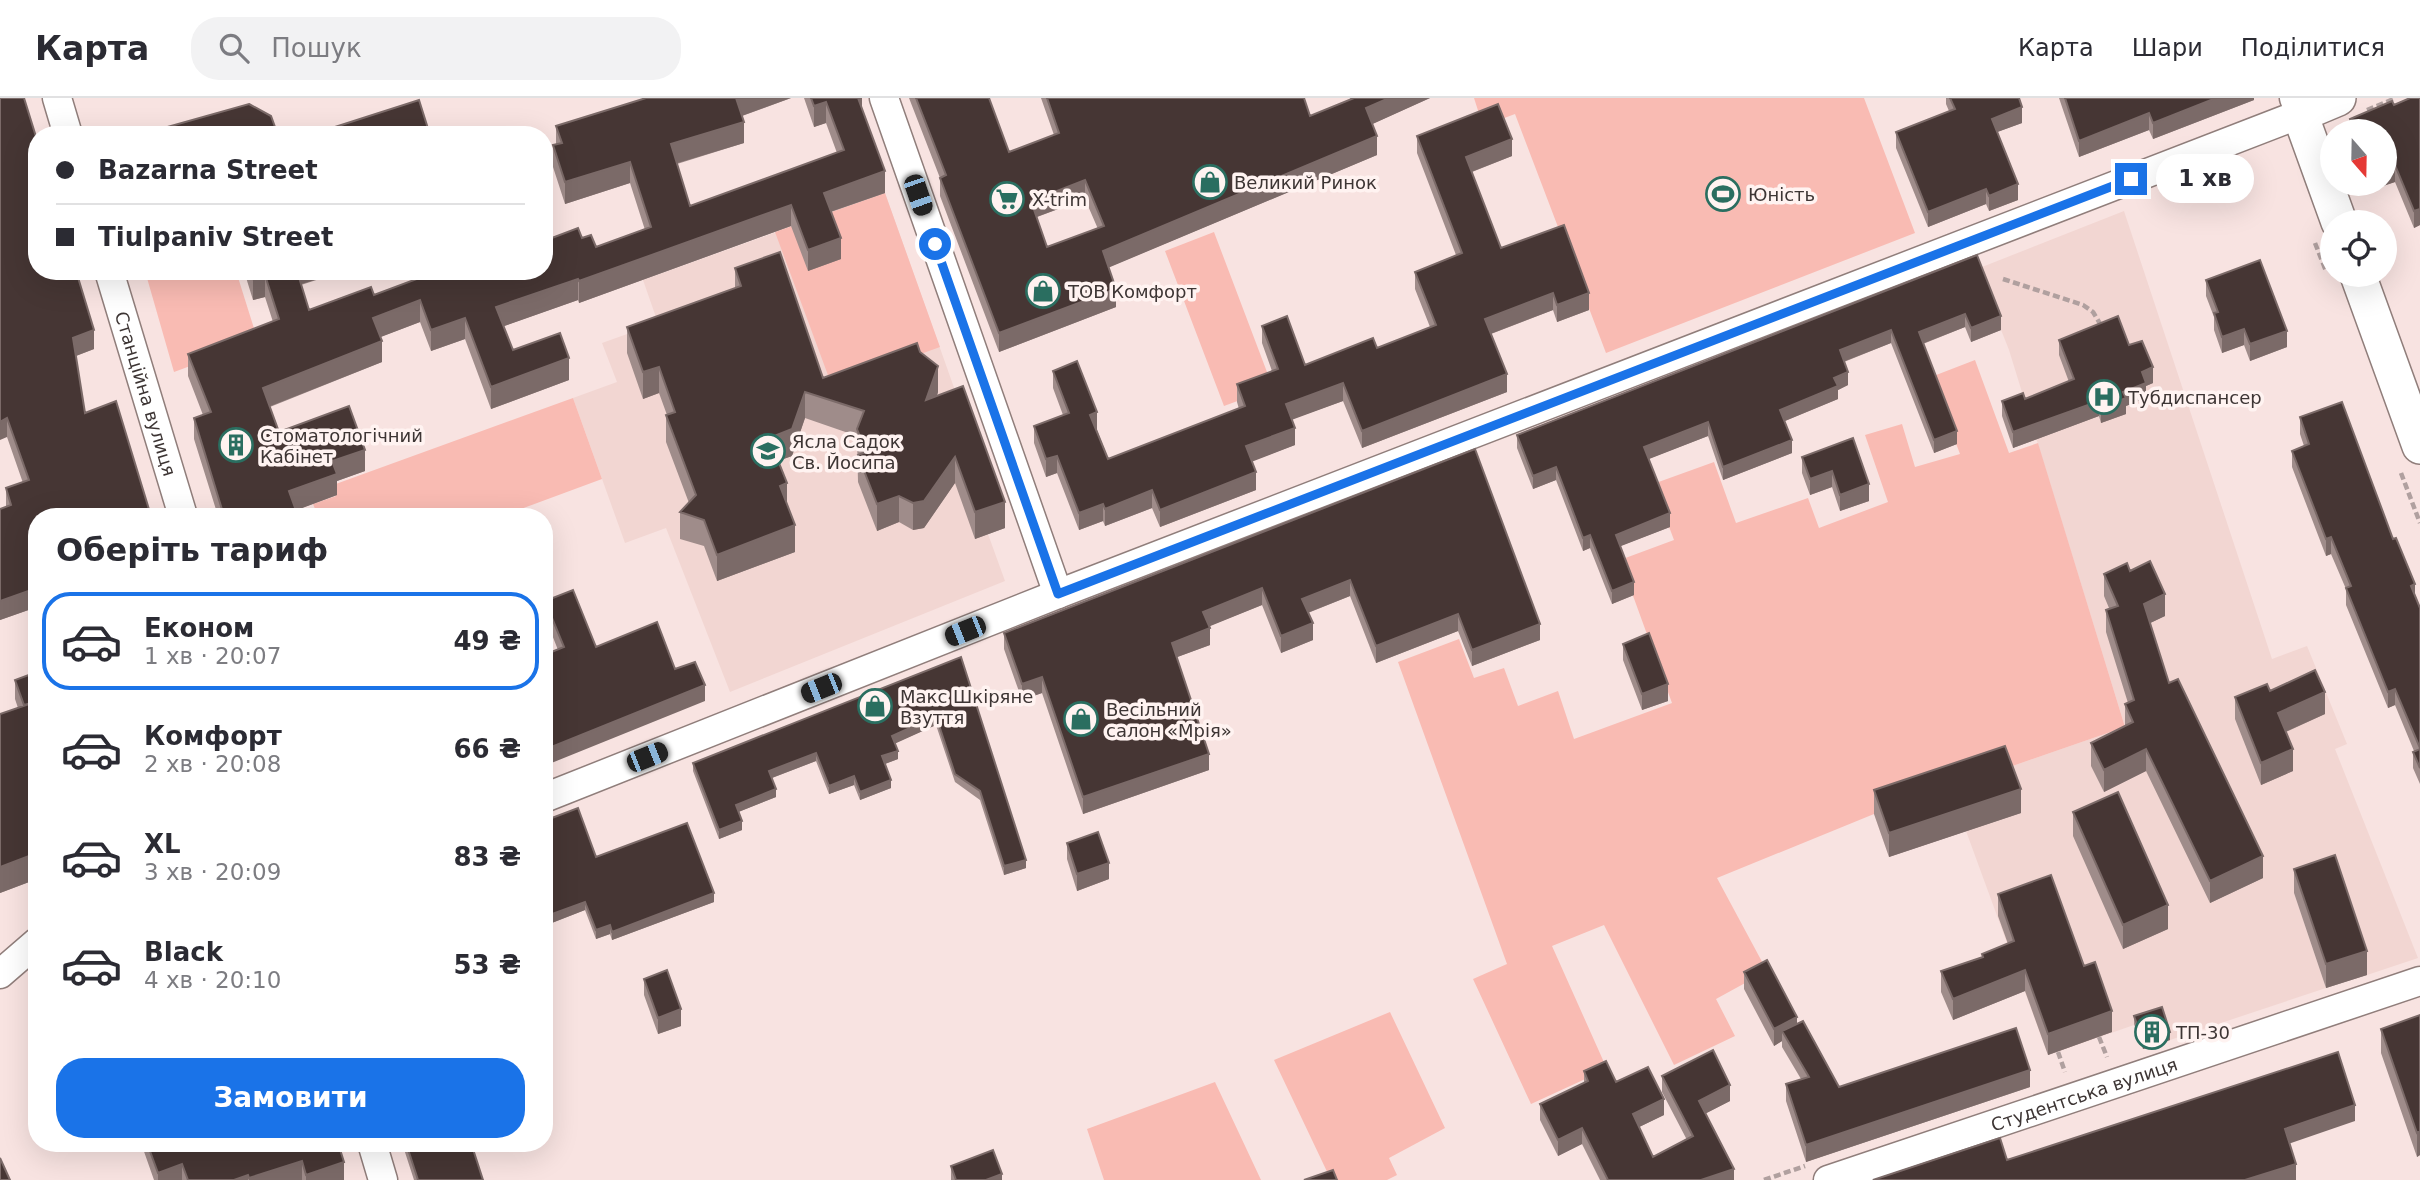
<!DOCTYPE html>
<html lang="uk">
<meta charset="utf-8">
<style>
body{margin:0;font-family:"DejaVu Sans",sans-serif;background:#f2f2f3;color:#2b2b33;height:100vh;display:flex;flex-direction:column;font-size:26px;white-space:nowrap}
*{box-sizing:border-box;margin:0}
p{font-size:23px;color:#7c7c81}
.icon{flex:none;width:38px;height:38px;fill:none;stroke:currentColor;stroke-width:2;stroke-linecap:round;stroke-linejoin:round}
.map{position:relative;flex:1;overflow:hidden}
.sheet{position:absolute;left:28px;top:410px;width:525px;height:644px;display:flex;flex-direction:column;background:#fff;border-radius:28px;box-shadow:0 7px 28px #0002}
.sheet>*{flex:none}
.banner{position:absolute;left:28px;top:28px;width:525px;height:154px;border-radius:28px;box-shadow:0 7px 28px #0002;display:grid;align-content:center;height:154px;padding:0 28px;background:#fff}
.needle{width:46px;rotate:160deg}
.tools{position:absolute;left:2320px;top:21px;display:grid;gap:14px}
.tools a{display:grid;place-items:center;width:77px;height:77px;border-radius:50%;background:#fff;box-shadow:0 7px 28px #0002;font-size:35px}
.end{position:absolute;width:32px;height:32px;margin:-16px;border:9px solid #1a73e8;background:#fff;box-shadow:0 0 0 4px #fff}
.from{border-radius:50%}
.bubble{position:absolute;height:49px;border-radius:24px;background:#fff;box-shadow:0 7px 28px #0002;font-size:23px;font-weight:700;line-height:49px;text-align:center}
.car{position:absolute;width:21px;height:42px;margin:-21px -10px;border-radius:9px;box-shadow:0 0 5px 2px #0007;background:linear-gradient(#222 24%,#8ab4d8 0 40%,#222 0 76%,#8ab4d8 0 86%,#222 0)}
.banner b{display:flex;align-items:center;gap:24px;height:66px;font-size:26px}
.banner b+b{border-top:2px solid #e1e1e2}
.banner i{width:18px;height:18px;background:#2b2b33}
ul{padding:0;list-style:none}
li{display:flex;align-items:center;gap:21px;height:98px;margin:0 14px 10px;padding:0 14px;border:4px solid transparent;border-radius:28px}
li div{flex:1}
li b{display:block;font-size:26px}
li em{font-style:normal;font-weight:700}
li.active{border-color:#1a73e8}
li>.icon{width:63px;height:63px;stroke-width:1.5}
h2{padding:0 28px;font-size:32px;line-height:84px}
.button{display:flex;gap:14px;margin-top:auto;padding:14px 28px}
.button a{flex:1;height:80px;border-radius:28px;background:#1a73e8;color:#fff;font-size:28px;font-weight:700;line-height:80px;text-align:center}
header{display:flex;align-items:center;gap:42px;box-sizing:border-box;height:98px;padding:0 35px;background:#fff;border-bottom:2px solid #e1e1e2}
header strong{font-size:33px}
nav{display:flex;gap:38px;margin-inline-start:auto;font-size:24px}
.search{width:490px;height:63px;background:#f2f2f3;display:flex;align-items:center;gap:18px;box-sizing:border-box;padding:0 24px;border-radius:28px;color:#7c7c81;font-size:26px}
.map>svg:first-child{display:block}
.built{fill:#f2d6d2}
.green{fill:#f9bbb3}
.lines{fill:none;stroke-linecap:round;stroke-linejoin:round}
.minor-casing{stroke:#907e7b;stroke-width:31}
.tertiary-casing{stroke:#907e7b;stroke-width:38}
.path{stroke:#b0a09f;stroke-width:4.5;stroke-dasharray:7 3.5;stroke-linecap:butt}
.minor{stroke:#fff;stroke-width:28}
.tertiary{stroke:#fff;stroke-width:35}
.wall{fill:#9f8c8a;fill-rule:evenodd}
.shaded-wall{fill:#7b6a68}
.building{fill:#463634;stroke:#7b6a68;stroke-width:2;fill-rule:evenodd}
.route{stroke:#1a73e8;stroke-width:9}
.labels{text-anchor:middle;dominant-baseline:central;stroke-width:7;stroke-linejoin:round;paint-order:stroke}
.poi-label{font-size:18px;fill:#3d3534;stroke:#fff3f1;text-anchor:start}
.street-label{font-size:18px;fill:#3d3534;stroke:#fff3f1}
</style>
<header>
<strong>Карта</strong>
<div class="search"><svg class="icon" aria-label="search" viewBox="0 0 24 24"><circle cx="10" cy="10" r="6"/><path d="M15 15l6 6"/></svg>Пошук</div>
<nav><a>Карта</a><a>Шари</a><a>Поділитися</a></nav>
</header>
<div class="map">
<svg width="2420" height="1082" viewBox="0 0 2420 1082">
<rect width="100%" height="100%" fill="#f8e3e1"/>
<path class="built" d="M885,95L963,315L975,440L988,436L1005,483L730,594L666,430L625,445L573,300L617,284L602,245L658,225L643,182Z
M2124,113L2272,561L2307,548L2347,646L2335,651L2418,860L2367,877L2335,782L2294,795L2326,890L2143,951L2134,927L2048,957L1966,733L1889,759L1874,716L2125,629L2009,252L1977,171Z"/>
<path class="green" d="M1474,0H1864L1915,135L1606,255L1515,16L1483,28Z
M885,95L940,249L832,288L775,134Z
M1214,134L1273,290L1224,308L1165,153Z
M145,173H236L258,243L174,274Z
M1975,262L2009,355L2038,345L2125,629L1874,716L1717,780L1767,873L1716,901L1735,938L1674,967L1604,827L1552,848L1607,971L1531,1006L1473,881L1507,866L1398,564L1459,541L1474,580L1504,570L1518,608L1558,593L1574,641L1672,605L1620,462L1674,442L1653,386L1714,364L1736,425L1808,400L1819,430L1888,404L1865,337L1902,326L1915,369L1960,356L1931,279Z
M573,300L602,381L502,418H318L313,406L336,398L333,387Z
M1390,914L1445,1030L1389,1060L1397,1077L1387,1082H1331L1274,962Z
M1215,984L1261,1082H1104L1087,1031Z"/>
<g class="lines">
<g class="minor-casing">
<g id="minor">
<path d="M57,0L68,37"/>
<path d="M884,0L1058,496"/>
<path id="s1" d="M109,173L183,418"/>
<path d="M544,700L1058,496L2300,16L2294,0"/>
<path d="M0,876L37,844"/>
<path d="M372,1045L383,1082"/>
<path id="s2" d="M1828,1082L2420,883"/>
</g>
</g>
<g class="tertiary-casing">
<path id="tertiary" d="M2338,0L2300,16L2339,124
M2358,177L2420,348"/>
</g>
<path class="path" d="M2367,12L2396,0
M2315,145L2326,173
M2003,181L2083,207L2093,214L2102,229
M2401,375L2420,425
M2099,939L2107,959
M2058,954L2065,974
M1764,1082L1805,1068"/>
<use href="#minor" class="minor"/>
<use href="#tertiary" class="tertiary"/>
</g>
<path class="wall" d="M0,0L94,251L76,258L37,418V509L0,522V411L6,409V390L23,385L7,339Z
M791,0L742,18L744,45L677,66L690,108L837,55L826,25L814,29L804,0H862V11L885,95L831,114L841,161L808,173L791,128L579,205L578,202L504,228L513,252L569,282L491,311L465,241L431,253L420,224L380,239L382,264L270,309L279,334L365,373L337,383V397L296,412L298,418H218L194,341V320L203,317L188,278V256L273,224L265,199L253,202L244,173H344L301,187L309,212L374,197L582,140L596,149L645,132L630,85L565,106L553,69V47H556V28Z
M909,0H989L1009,54L1054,37L1041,0H1304L1310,18L1350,2V0H1430L1372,26L1377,57L1109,169L1116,209L999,254L940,98V80ZM1085,101L1098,131L1047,149L1037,119Z
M1946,0H2019L2022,25L1997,34L2018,102L1989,113L1986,106L1928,129L1896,50V34L1949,13L1946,6Z
M2059,0H2254V2L2153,41L2149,32L2079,59Z
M2420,0V127L2414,130L2395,84L2380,89L2379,86H2385V33H2350V21Z
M1417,38L1512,58L1472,74L1501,150L1589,212L1557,224L1553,212L1491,236L1507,294L1362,350L1343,303L1292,321L1295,347L1252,363L1256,392L1160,429L1152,410L1105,428L1103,423L1079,432L1057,375L1046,379L1034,345V328L1063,317L1053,290V273L1097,332L1108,361L1239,311L1237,304V286L1272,273L1262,245V228L1305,267L1377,250L1430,229L1415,191V174L1456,157L1417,55Z
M1977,157L2001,232L1971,244L1965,229L1923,246L1957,346L1934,355L1891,245L1844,264L1848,287L1838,292V301L1785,323L1792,355L1723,382L1708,338L1648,361L1670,429L1620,448L1634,497L1612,506L1590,450L1583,453L1556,382L1533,391L1517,350V337Z
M735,170L823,280L938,294L937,298L1005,430L975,441L955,385L924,430L913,432L899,424L877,433L858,384L857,338L805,320L792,358L778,363L795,454L717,483L704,448L680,441V414L689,405L666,344V317H667L659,295L643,301L627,255V229L735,191Z
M2206,182L2287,249L2250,263L2244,247L2222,255L2214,232V219L2206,198Z
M2059,242L2129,247L2153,285L2146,288V300L2126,308V316L2101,325L2099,318L2013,350L2002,318V303L2025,301L2069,284L2059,257Z
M2300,319L2415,498L2420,510V686L2413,670V654L2414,653L2395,607L2388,610L2346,507V491L2331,456L2326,458L2292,369V353L2304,348L2300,336Z
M1853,340L1869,403L1840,413L1832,389L1810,397L1802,375V359Z
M1475,351L1540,542L1472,568L1458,533L1376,565L1350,498L1308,515L1313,542L1281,555L1262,507L1209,528L1210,547L1177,559L1209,672L1083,716L1042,595L1022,602L1004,551V535Z
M2130,473L2165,518L2150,525L2169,585L2263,780L2210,805L2146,673L2104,694L2091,668V645L2125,628V606L2128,605L2106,534V512L2109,510L2104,498V476Z
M545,503L596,549L675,571L705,603L558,552L545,519Z
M1623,546L1668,603L1642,612L1623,562Z
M961,559L1026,770L1004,777L980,702L955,684L936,627L895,645L898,661L885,666L891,690L860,702L854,687L829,696L816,663L772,680L776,699L738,714L742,732L719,741L693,673V665Z
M37,574V781L0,795V616L18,610L15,601V582Z
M2270,593L2325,616L2286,634L2293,673L2261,687L2235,621V599Z
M1874,692L2021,715L1889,759L1874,716Z
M2073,714L2168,831L2123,851L2073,738Z
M544,723L596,759L714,804L612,842L610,836L596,841L585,812L544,828Z
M1067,745L1109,781L1077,793L1067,761Z
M2294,771L2367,877L2326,890L2294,795Z
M1998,796L2084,868L2112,934L2048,957L2025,893L1953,922L1941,894V873L1982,859V856L2008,846L1998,818Z
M1744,874L1797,925L1839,989H2030L1806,1064L1786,1003V986L1801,981L1782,949V943L1774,948L1744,891Z
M644,881L681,928L658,936L644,897Z
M2420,917V1057L2417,1059L2381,955V931Z
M2134,918L2170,942L2143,951L2134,926Z
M1584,973L1616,984L1664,1017L1639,1029L1653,1059L1687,1042L1662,994V978L1730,1003L1706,1015L1734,1082H1600L1582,1046L1558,1058L1540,1022V1006L1584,985Z
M141,1045H338L344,1082H154Z
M402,1045H471L483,1082H414Z
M951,1068L1002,1082H951Z"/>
<path class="shaded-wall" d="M736,0H791L736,20Z
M856,0H862V12Z
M1389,0H1430L1366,29V10Z
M2216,0H2254V2L2153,41V25Z
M826,4V25L814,29V8Z
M2022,9V25L1992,36V21Z
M2149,15V32L2079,59V43Z
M744,24V45L671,67V46Z
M1377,38V57L1103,172V153Z
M1512,41V58L1466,76V59Z
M630,64V85L565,106V84Z
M2395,67V84L2380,89V86H2385V71Z
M885,73V95L824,116V95Z
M1085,82V101L1031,121V103Z
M2018,86V102L1989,113V98Z
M1986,91V106L1928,129V114Z
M791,107V128L579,205V183Z
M2420,111V127L2414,130V113Z
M841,140V161L808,173V152Z
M295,173H344L295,188Z
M265,177V199L253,202V181Z
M578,181V202L496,231V209Z
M1116,191V209L999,254V235Z
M1553,195V212L1485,238V221Z
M1589,195V212L1557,224V207Z
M420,202V224L373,242V220Z
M1965,216V229L1919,247V234Z
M2001,218V232L1971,244V230Z
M465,220V241L431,253V232Z
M2244,231V247L2222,255V239Z
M94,232V251L73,259V240Z
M1891,232V245L1840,265V252Z
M2287,233V249L2250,263V246Z
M382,243V264L263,311V290Z
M569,260V282L491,311V289Z
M938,268V294L926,328V302Z
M659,269V295L643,301V274Z
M2153,269V285L2146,288V300L2126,308V316L2101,325V310L2123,294L2142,274Z
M1848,274V287L1838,292V301L1780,325V312L1834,280Z
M1507,276V294L1362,350V333Z
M1343,285V303L1286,324V306Z
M805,294V320L792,358L769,366V340Z
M2099,303V318L2013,350V334Z
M1097,314V332L1090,334V317Z
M7,320V339L0,342V324Z
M1708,324V338L1644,363V349Z
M1295,330V347L1246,366V348Z
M1957,333V346L1934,355V342Z
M1792,342V355L1723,382V369Z
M365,352V373L337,383V397L289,415V393L332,363Z
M1057,358V375L1046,379V361Z
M955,359V385L924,430L913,432V405Z
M1556,369V382L1533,391V378Z
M1832,373V389L1810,397V381Z
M1256,374V392L1160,429V412Z
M787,385V411L780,388Z
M1869,386V403L1840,413V397Z
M1152,392V410L1105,428V411Z
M899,398V424L877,433V406Z
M1005,404V430L975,441V414Z
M1103,406V423L1079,432V415Z
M1670,415V429L1616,450V437Z
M795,427V454L717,483V457Z
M1590,437V450L1583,453V440Z
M2331,439V456L2326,458V441Z
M1350,482V498L1302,517V501Z
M1634,484V497L1612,506V493Z
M2415,486V502L2411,488Z
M37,490V509L0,522V503Z
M1262,490V507L1203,531V514Z
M2165,496V518L2144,528V506Z
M1458,516V533L1376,565V548Z
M1313,525V542L1281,555V538Z
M1540,526V542L1472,568V552Z
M1210,530V547L1172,561V545Z
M1042,579V595L1022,602V586Z
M1668,586V603L1642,612V596Z
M705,587V603L544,668V652Z
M2395,591V607L2388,610V594Z
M2325,594V616L2278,637V615Z
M936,618V627L892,647V638Z
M2146,651V673L2104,694V672Z
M2293,651V673L2261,687V665Z
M898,653V661L882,667V658Z
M816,655V663L769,681V673Z
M1209,656V672L1083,716V699Z
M854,678V687L829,696V688Z
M891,682V690L860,702V694Z
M776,691V699L736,715V707Z
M2021,691V715L1889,759V735Z
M742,723V732L719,741V732Z
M37,755V781L0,795V769Z
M2263,758V780L2210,805V783Z
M1026,762V770L1004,777V768Z
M1109,765V781L1077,793V776Z
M714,795V804L612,842V834Z
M585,804V812L544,828V819Z
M2168,807V831L2123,851V827Z
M610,827V836L596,841V832Z
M2367,853V877L2326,890V866Z
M2025,872V893L1953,922V901Z
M681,911V928L658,936V920Z
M2112,913V934L2048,957V936Z
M1797,919V935L1782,933V943L1774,948V931Z
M2170,934V942L2143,951V943Z
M2030,972V989L1806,1064V1047Z
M1730,987V1003L1699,1019V1003Z
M1664,1001V1017L1633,1032V1016Z
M2355,1007V1023L2285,1047V1031Z
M1582,1030V1046L1558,1058V1042Z
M2420,1033V1057L2417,1059V1035Z
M302,1063V1082H249V1080Z
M344,1064V1082H306V1077Z
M182,1066V1082H158V1075Z
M2296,1066V1082H2245Z
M1734,1071V1082H1701Z
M1002,1076V1082H986Z
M248,1077V1082H234Z"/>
<path class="building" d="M0,0H24L37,42V173H76L94,232L73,240L85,315L116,303L151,418H37V490L0,503V411L11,407L6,390L29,382L7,320L0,324Z
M646,0H736L744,24L671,46L690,108L844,52L826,4L814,8L811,0H858L885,73L824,95L841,140L808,152L791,107L579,183L578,181L496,209L513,252L560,235L569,260L491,289L465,220L431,232L420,202L373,220L382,243L263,290L279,334L349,308L365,352L332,363L337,376L289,393L298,418H224L194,320L211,314L188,256L279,221L265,177L253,181L250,173H297L309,212L371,189L374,197L438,173H544V143L578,130L582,140L591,137L596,149L651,129L630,64L565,84L553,47L562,45L556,28Z
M916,0H989L1009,54L1059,35L1047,0H1304L1310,18L1354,0H1389L1366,10L1377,38L1103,153L1116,191L999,235L940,80L946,77ZM1085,82L1104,128L1047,149L1031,103Z
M1950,0H2019L2022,9L1992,21L2018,86L1989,98L1986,91L1928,114L1896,34L1955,11Z
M2065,0H2216L2153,25L2149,15L2079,43Z
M2410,0H2420V111L2414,113L2395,67L2385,71V33H2355L2350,21L2392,3L2394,7Z
M419,2L430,37H388V35L382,37H334L332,30Z
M249,6L271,18L275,29L273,37H139Z
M1498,6L1512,41L1466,59L1501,150L1564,127L1589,195L1557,207L1553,195L1485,221L1507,276L1362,333L1343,285L1286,306L1295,330L1246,348L1256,374L1160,412L1152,392L1105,411L1103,406L1079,415L1057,358L1046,361L1034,328L1069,315L1053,273L1077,263L1097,314L1090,317L1108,361L1245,308L1237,286L1278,271L1262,228L1287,218L1305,267L1373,240L1377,250L1436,227L1415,174L1462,155L1417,38Z
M780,154L823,280L917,245L920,254L938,268L926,302L963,288L1005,404L975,414L955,359L924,403L913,405L899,398L877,406L858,357L866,354L857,331L864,313L805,294L792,331L769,340L787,385L780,388L795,427L717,457L704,422L680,414L696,397L666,317L675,314L659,269L643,274L627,229L741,188L735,170Z
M1977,157L2001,218L1971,230L1965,216L1919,234L1957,333L1934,342L1891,232L1840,252L1848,274L1834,280L1838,288L1780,312L1792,342L1723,369L1708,324L1644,349L1670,415L1616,437L1634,484L1612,493L1590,437L1583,440L1556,369L1533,378L1517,337Z
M2260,162L2287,233L2250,246L2244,231L2222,239L2214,215L2218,214L2206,182Z
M2118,218L2129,247L2142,243L2153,269L2142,274L2146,285L2123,294L2126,300L2101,310L2099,303L2013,334L2002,303L2023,295L2025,301L2074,281L2059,242Z
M2342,304L2393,441L2396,440L2415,486L2411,488L2420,510V650L2395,591L2388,594L2346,490L2351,488L2331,439L2326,441L2292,353L2309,346L2300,319Z
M1853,340L1869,386L1840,397L1832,373L1810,381L1802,359Z
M1475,351L1540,526L1472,552L1458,516L1376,548L1350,482L1302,501L1313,525L1281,538L1262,490L1203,514L1210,530L1172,545L1209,656L1083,699L1042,579L1022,586L1004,535Z
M2150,463L2165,496L2144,506L2169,585L2178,581L2263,758L2210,783L2146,651L2104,672L2091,645L2133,624L2125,606L2134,602L2106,512L2118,508L2104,476L2127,465L2130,473Z
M573,492L596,549L657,524L675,571L695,564L705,587L544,652V557L564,549L545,503Z
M1649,535L1668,586L1642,596L1623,546Z
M961,559L1026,762L1004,768L980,693L955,676L936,618L892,638L898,653L882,658L891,682L860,694L854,678L829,688L816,655L769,673L776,691L736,707L742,723L719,732L693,665Z
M2315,572L2325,594L2278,615L2293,651L2261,665L2235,599L2267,586L2270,593Z
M37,574V606H36L35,604L24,607L15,582Z
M35,604L37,609V755L0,769V616Z
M2005,648L2021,691L1889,735L1874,692Z
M2420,651V670L2413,654Z
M2118,694L2168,807L2123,827L2073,714Z
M578,710L596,759L687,725L714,795L612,834L610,827L596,832L585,804L544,819V723Z
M1098,734L1109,765L1077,776L1067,745Z
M2335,757L2367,853L2326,866L2294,771Z
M2051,777L2084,868L2095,864L2112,913L2048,936L2025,872L1953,901L1941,873L1983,859L1982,856L2014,843L1998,796Z
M1767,862L1797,919L1774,931L1744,874Z
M667,872L681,911L658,920L644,881Z
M2162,909L2170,934L2143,943L2134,918Z
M2420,917V1033L2417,1035L2381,931Z
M1803,923L1839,989L2016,930L2030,972L1806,1047L1786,986L1809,979L1782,933Z
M1713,952L1730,987L1699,1003L1734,1071L1701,1082H1608L1582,1030L1558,1042L1540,1006L1588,983L1584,973L1606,963L1616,984L1648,969L1664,1001L1633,1016L1653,1059L1693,1038L1662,978Z
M2338,954L2355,1007L2285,1031L2296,1066L2245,1082H1873L2000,1040L2007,1062Z
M147,1045H338L344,1064L306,1077L302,1063L249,1080L248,1077L234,1082H188L182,1066L158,1075Z
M406,1045H471L483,1082H418Z
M993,1052L1002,1076L986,1082H956L951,1068Z
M0,1060L10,1082H0Z
M1333,1072L1337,1082H1304Z"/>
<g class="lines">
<path class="route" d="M935,146L1058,496L2131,81"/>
</g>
<defs>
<g id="shop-ring" transform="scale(1.75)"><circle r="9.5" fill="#fff3f1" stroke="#2a6e60" stroke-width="1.5"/><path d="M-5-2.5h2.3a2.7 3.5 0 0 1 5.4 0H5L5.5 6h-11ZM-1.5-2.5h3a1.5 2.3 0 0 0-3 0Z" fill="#2a6e60"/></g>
<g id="stadium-ring" transform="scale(1.75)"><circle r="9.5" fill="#fff3f1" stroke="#2a6e60" stroke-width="1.5"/><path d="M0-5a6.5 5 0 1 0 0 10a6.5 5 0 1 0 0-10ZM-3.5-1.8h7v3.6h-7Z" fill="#2a6e60"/></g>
<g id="supermarket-ring" transform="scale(1.75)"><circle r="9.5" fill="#fff3f1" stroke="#2a6e60" stroke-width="1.5"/><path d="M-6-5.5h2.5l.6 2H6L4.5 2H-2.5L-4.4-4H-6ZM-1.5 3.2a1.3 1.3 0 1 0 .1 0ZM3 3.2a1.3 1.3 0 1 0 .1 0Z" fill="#2a6e60"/></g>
<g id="hospital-ring" transform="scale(1.75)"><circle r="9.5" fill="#fff3f1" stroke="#2a6e60" stroke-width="1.5"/><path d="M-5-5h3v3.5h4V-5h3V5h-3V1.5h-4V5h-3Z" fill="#2a6e60"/></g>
<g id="building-ring" transform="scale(1.75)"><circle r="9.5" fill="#fff3f1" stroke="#2a6e60" stroke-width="1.5"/><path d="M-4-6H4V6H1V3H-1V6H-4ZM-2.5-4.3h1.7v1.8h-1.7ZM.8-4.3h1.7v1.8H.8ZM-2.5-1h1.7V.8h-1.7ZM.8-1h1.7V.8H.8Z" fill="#2a6e60"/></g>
<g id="school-ring" transform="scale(1.75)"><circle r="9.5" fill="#fff3f1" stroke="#2a6e60" stroke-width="1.5"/><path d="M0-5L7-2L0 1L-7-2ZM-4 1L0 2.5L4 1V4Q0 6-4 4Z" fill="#2a6e60"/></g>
</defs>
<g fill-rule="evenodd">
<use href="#shop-ring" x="1210" y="84"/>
<use href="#stadium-ring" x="1723" y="96"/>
<use href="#supermarket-ring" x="1007" y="101"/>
<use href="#shop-ring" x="1043" y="193"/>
<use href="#hospital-ring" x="2104" y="299"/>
<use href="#building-ring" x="236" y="347"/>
<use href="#school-ring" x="768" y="353"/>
<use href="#shop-ring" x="875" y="608"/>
<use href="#shop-ring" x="1081" y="621"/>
<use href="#building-ring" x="2152" y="934"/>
</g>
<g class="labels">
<g class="poi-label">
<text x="1234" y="84">Великий Ринок</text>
<text x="1748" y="96">Юність</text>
<text x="1032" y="101">X-trim</text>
<text x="1068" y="193">ТОВ Комфорт</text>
<text x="2128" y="299">Тубдиспансер</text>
<text x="260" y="337">Стоматологічний<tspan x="260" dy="21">Кабінет</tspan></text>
<text x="792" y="343">Ясла Садок<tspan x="792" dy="21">Св. Йосипа</tspan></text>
<text x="900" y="598">Макс Шкіряне<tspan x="900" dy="21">Взуття</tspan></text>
<text x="1106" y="611">Весільний<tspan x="1106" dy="21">салон «Мрія»</tspan></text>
<text x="2176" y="934">ТП-30</text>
</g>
<g class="street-label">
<text stroke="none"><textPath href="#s1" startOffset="128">Станційна вулиця</textPath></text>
<text stroke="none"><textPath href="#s2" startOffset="270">Студентська вулиця</textPath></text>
</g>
</g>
</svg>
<div class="tools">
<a><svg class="needle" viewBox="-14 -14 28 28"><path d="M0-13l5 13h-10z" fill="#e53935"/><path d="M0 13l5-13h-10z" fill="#7c7c81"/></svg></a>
<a><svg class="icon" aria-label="locate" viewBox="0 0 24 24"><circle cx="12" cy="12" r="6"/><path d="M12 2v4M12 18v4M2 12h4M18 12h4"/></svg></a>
</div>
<i class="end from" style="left:935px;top:146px"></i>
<i class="end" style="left:2131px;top:81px"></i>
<div class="bubble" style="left:2156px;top:56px;width:98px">1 хв</div>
<i class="car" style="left:918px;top:97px;rotate:161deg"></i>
<i class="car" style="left:965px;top:533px;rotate:248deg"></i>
<i class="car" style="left:821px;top:590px;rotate:248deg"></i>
<i class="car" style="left:647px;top:659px;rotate:68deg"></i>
<div class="banner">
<b><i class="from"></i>Bazarna Street</b>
<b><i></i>Tiulpaniv Street</b>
</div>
<section class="sheet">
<h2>Оберіть тариф</h2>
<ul>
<li class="active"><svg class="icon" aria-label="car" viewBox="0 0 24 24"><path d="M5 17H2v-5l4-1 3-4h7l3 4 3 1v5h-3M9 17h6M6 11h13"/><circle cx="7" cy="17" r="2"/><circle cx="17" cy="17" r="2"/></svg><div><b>Економ</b><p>1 хв · 20:07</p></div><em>49 ₴</em></li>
<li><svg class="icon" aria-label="car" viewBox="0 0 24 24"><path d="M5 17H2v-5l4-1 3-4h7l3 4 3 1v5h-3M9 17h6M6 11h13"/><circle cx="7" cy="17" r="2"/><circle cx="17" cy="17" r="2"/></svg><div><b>Комфорт</b><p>2 хв · 20:08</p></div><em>66 ₴</em></li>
<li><svg class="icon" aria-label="car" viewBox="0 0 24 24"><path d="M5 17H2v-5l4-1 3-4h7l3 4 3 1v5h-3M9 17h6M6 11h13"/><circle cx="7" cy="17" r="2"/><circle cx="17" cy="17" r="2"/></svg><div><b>XL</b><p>3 хв · 20:09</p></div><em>83 ₴</em></li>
<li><svg class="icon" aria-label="car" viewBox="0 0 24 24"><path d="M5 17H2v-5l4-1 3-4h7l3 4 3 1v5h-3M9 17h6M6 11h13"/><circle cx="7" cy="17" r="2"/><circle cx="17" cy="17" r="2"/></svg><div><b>Black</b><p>4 хв · 20:10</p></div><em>53 ₴</em></li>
</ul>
<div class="button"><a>Замовити</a></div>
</section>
</div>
